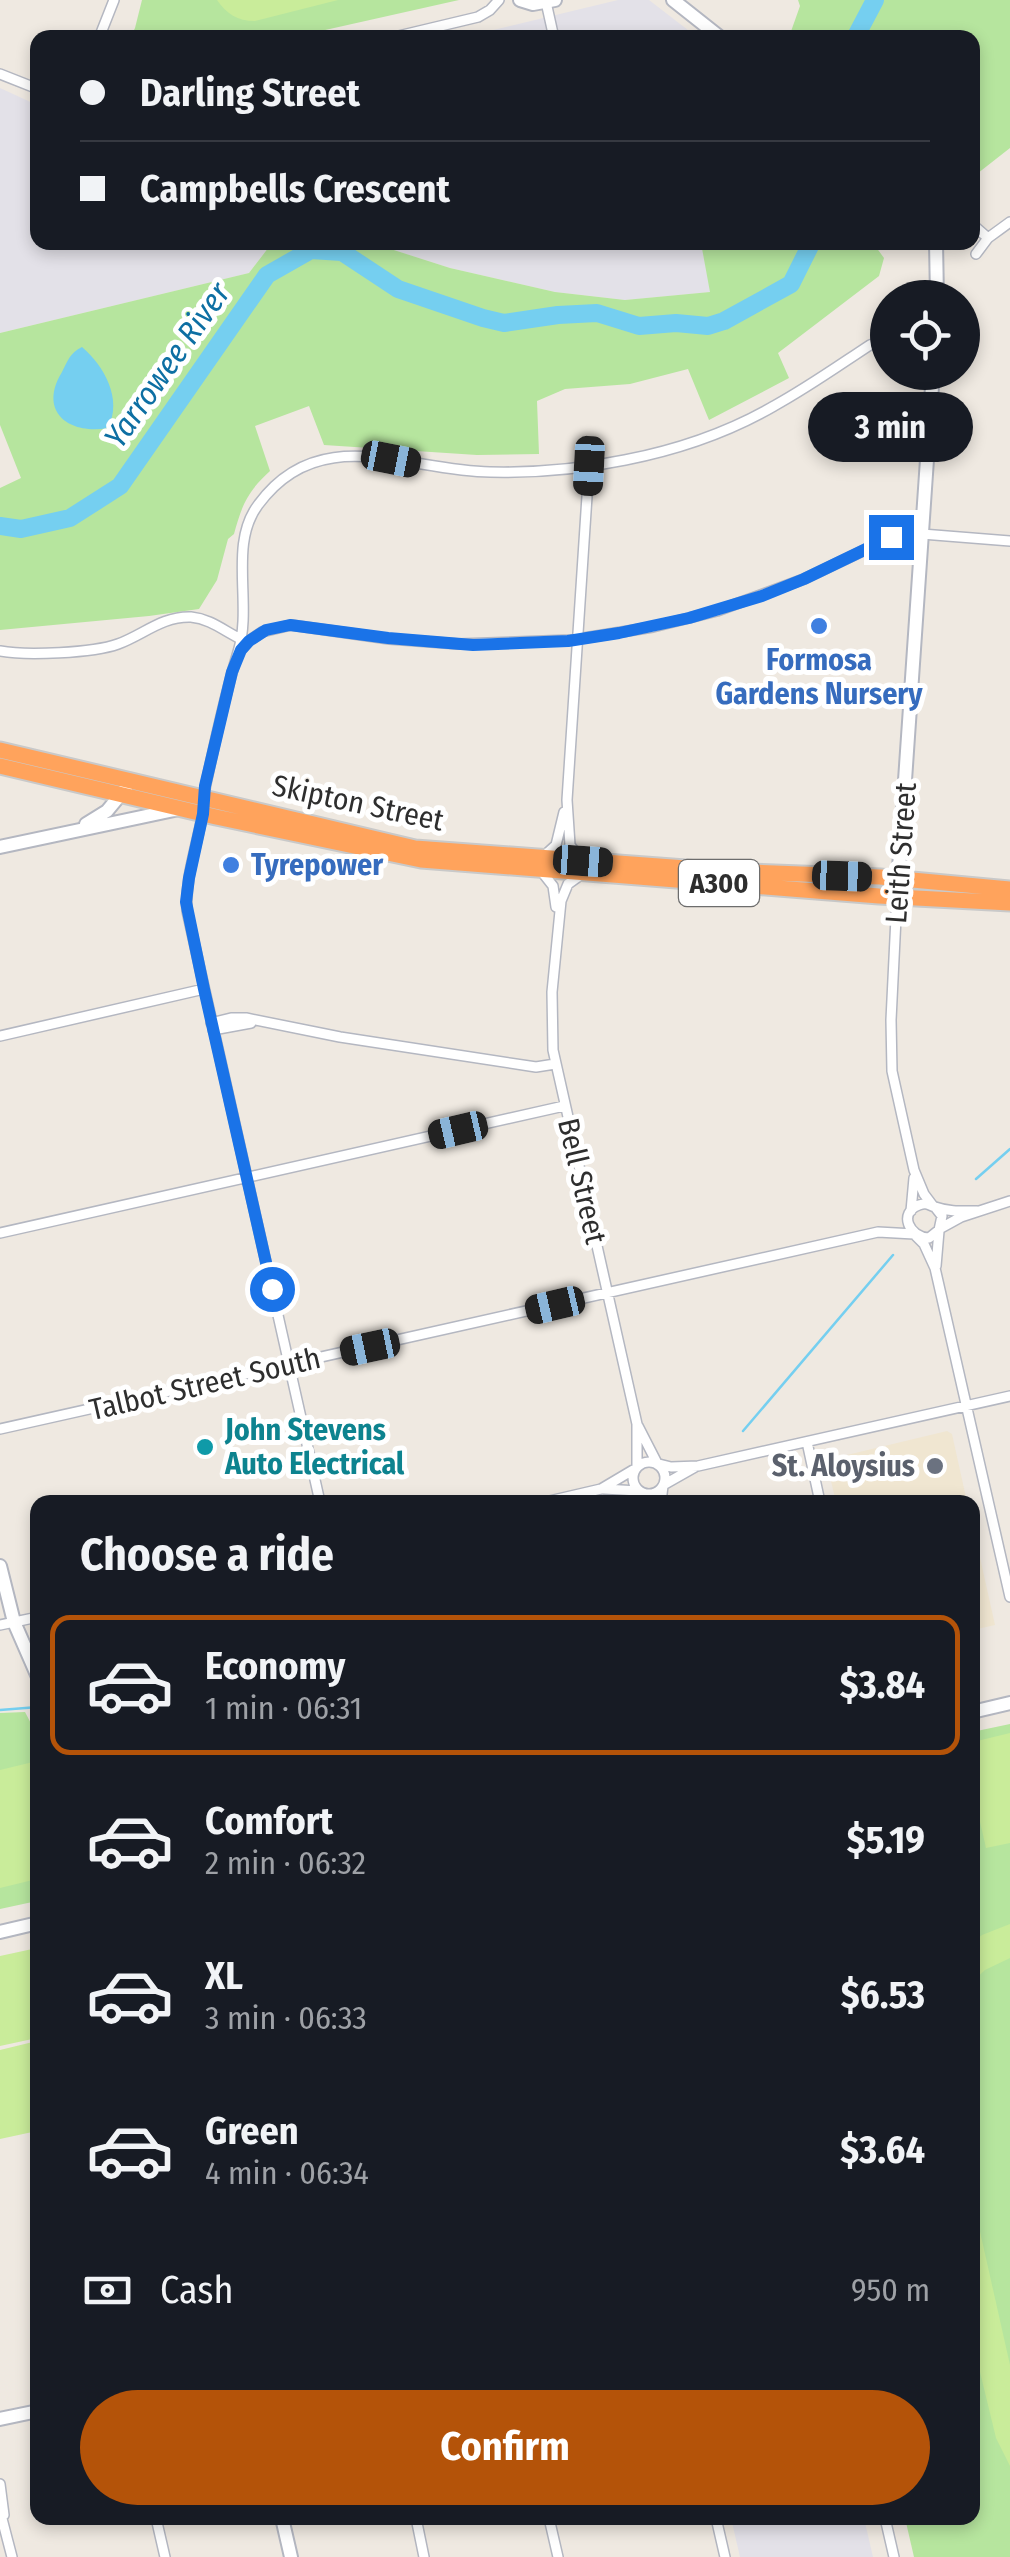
<!DOCTYPE html>
<meta charset="utf-8">
<style>
body{margin:0;font-family:"Fira Sans Condensed",sans-serif;background:#242831;color:#f1f3f6;height:100vh;display:flex;flex-direction:column;font-size:38px;white-space:nowrap}
*{box-sizing:border-box;margin:0}
p{font-size:32px;color:#9ea1a6}
.icon{flex:none;width:55px;height:55px;fill:none;stroke:currentColor;stroke-width:2;stroke-linecap:round;stroke-linejoin:round}
.map{position:relative;flex:1;overflow:hidden}
.details{position:absolute;left:30px;top:1495px;width:950px;height:1030px;display:flex;flex-direction:column;background:#171b24;border-radius:20px;box-shadow:0 5px 15px #0003}
.details>*{flex:none}
.hud{position:absolute;left:30px;top:30px;width:950px;height:220px;border-radius:20px;box-shadow:0 5px 15px #0003;display:grid;align-content:center;height:220px;padding:0 50px;background:#171b24}
.tools{position:absolute;left:870px;top:280px;display:grid;gap:20px}
.tools a{display:grid;place-items:center;width:110px;height:110px;border-radius:50%;background:#171b24;box-shadow:0 5px 15px #0003;font-size:50px}
.end{position:absolute;width:45px;height:45px;margin:-22px;border:12px solid #1a73e8;background:#fff;box-shadow:0 0 0 5px #fff}
.from{border-radius:50%}
.bubble{position:absolute;height:70px;border-radius:35px;background:#171b24;box-shadow:0 5px 15px #0003;font-size:32px;font-weight:700;line-height:70px;text-align:center}
.car{position:absolute;width:30px;height:60px;margin:-30px -15px;border-radius:12px;box-shadow:0 0 8px 2px #0007;background:linear-gradient(#222 24%,#8ab4d8 0 40%,#222 0 76%,#8ab4d8 0 86%,#222 0)}
.hud b{display:flex;align-items:center;gap:35px;height:95px;font-size:38px}
.hud b+b{border-top:2px solid #363941}
.hud i{width:25px;height:25px;background:#f1f3f6}
ul{padding:0;list-style:none}
li{display:flex;align-items:center;gap:30px;height:140px;margin:0 20px 15px;padding:0 30px;border:5px solid transparent;border-radius:20px}
li div{flex:1}
li b{display:block;font-size:38px}
li em{font-style:normal;font-weight:700}
li.selected{border-color:#b45309}
li>.icon{width:90px;height:90px;stroke-width:1.5}
h2{padding:0 50px;font-size:45px;line-height:120px}
.pay{display:flex;align-items:center;gap:25px;height:110px;padding:0 50px;font-size:38px}
.pay p{margin-inline-start:auto}
.button{display:flex;gap:20px;margin-top:auto;padding:20px 50px}
.button a{flex:1;height:115px;border-radius:60px;background:#b45309;color:#fff;font-size:40px;font-weight:700;line-height:115px;text-align:center}
.map>svg:first-child{display:block}
.industrial{fill:#e3e1e8}
.education{fill:#f0e6d1}
.green{fill:#b6e59e}
.pitch{fill:#c9ec9a}
.water{fill:#75cff0}
.lines{fill:none;stroke-linecap:round;stroke-linejoin:round}
.stream{stroke:#75cff0;stroke-width:2.5}
.river{stroke:#75cff0;stroke-width:18}
.street-casing{stroke:#b4b7c1;stroke-width:12}
.secondary-casing{stroke:#b4b7c1;stroke-width:16}
.highway-casing{stroke:#c9c9c9;stroke-width:19}
.street{stroke:#fff;stroke-width:9}
.secondary{stroke:#fff;stroke-width:12}
.highway{stroke:#ffa35c;stroke-width:15}
.route{stroke:#1a73e8;stroke-width:12}
.shop-dot{fill:#3f7fe0;stroke:#fff;stroke-width:4}
.culture-dot{fill:#0f9aa8;stroke:#fff;stroke-width:4}
.worship-dot{fill:#6b7280;stroke:#fff;stroke-width:4}
.labels{text-anchor:middle;dominant-baseline:central;stroke-width:10;stroke-linejoin:round;paint-order:stroke}
.shield{fill:#fff;stroke:#6d6d6d;stroke-width:2.5}
.shield-label{font-size:28px;font-weight:bold;fill:#2e2e2e}
.shop-label{font-size:30px;font-weight:bold;fill:#366cbe;stroke:#fff}
.street-label{font-size:30px;fill:#2e2e2e;stroke:#fff}
.culture-label{font-size:30px;font-weight:bold;fill:#0d838f;stroke:#fff;text-anchor:start}
.worship-label{font-size:30px;font-weight:bold;fill:#5b616d;stroke:#fff;text-anchor:end}
.water-label{font-size:32px;font-style:italic;fill:#0d6fa3;stroke:#fff}
</style>
<div class="map">
<svg width="1010" height="2557" viewBox="0 0 1010 2557">
<rect width="100%" height="100%" fill="#efe9e1"/>
<path class="industrial" d="M618,0H649L697,37L460,38Z
M0,88L37,105L38,242L272,243L249,273L0,333Z
M372,243H701L711,292L625,300L555,292L450,268Z
M731,2518H864L873,2557H740Z"/>
<path class="education" d="M947,1431L952,1434L967,1502H836L826,1460Z
M973,1526L995,1625L973,1630H972Z"/>
<path class="green" d="M142,0H459L294,37L130,38L135,28Z
M798,0H1010V148L973,177L972,38L789,37L800,6Z
M272,243H372L450,268L555,292L625,300L710,292L701,243H873L884,258L879,276L778,353L789,378L709,420L688,369L630,384L565,389L537,401L539,454L477,455L324,445L309,406L255,426L270,471C247,492 242,505 234,534L228,539L217,580L199,609L149,616L0,630V488L21,478L0,425V333L249,273Z
M25,1712L38,1737L37,1901L0,1909V1713Z
M1010,1724V2557H914L905,2518H972V1732Z"/>
<path class="pitch" d="M217,0H338L255,21C237,21 227,14 217,0Z
M1010,1733V1843L986,1848L973,1791V1742Z
M37,1761V1879L0,1888V1770Z
M1010,1924V1958L985,1970L973,1981V1942L982,1935Z
M37,1948V2038L0,2046V1956Z
M37,2041V2131L0,2139V2050Z
M972,2196L1010,2365V2466L996,2438L973,2343Z"/>
<path class="water" d="M82,347C104,366 123,399 108,428C68,435 38,411 62,372C68,360 70,353 82,347Z"/>
<g class="lines">
<path class="stream" d="M976,1179L1010,1149
M743,1431L893,1255
M0,1710L38,1707"/>
<path class="river" d="M855,38L875,0
M0,526L21,529L70,518L120,486L267,275L311,250L342,252L398,289L483,318L504,323L558,315L597,313L639,326L676,323L708,326L724,321L791,284L812,242"/>
<g class="street-casing">
<path id="street" d="M546,2L554,38
M99,38L114,0
M390,38L478,17L490,10L499,0
M0,74L38,89
M972,224L988,238
M976,254L988,238L1010,222
M241,650L249,641L262,632L291,625L389,639L458,644L571,640L653,627L717,611L804,579L894,536L922,534L1010,541
M0,651C26,656 93,653 118,644C143,635 162,616 191,617C211,619 224,631 241,639
M545,855L556,845L564,812
M580,859L570,845L567,800L589,466
M542,872L553,886L556,907
M582,874L568,884L561,901L552,992L553,1050L637,1424V1467
M897,897L891,1020L892,1071L914,1170L924,1194L933,1206
M211,1023L231,1018H246L340,1037L536,1067L555,1064
M213,1030L251,1023
M0,1036L204,989
M935,1207L942,1216L939,1230L929,1238C909,1237 898,1213 919,1205C927,1202 928,1205 935,1207C949,1212 963,1211 977,1211
M911,1211L914,1178
M941,1228L961,1217L1010,1201
M0,1233L564,1106
M916,1236L924,1244L935,1268L1010,1597
M936,1266L939,1231
M638,1426L657,1463
M0,1429L878,1232L914,1234
M807,1442L820,1502
M633 1478a16 16 0 1 1 32 0a16 16 0 1 1-32 0Z
M659,1464L671,1467L698,1466L1010,1396
M665,1484L695,1467
M604,1489L638,1491
M320,1502L187,911C185,881 195,852 201,822C203,810 203,797 206,784C215,741 225,695 238,652C253,605 228,545 258,505C319,421 407,471 490,472C535,473 581,469 625,460C676,450 729,432 774,406C807,388 838,366 870,345L888,338
M545,1502L601,1489L633,1470
M661,1502L663,1486
M0,1625L38,1617
M0,2484L4,2515
M0,2511L12,2557
M156,2518L165,2557
M416,2518L424,2557
M549,2518L558,2557
M716,2518L725,2557
M885,2518L894,2557"/>
</g>
<g class="secondary-casing">
<path id="secondary" d="M520,0L533,4L555,0
M673,0L721,38
M936,242L937,298
M86,824L107,811L126,788
M0,847L179,809
M897,897L933,372
M0,1566L14,1622L38,1677
M972,1712L1010,1703
M0,1932L38,1923
M0,2419L38,2411
M282,2518L291,2557"/>
</g>
<g class="highway-casing">
<path id="highway" d="M0,750L415,848L726,871L880,877L1010,889
M0,766L216,817L421,860L879,896L1010,903"/>
</g>
<use href="#street" class="street"/>
<use href="#secondary" class="secondary"/>
<use href="#highway" class="highway"/>
</g>
<g class="lines">
<path class="route" d="M272,1289L204,989L186,902L189,878L203,814L205,786L232,672L241,650L249,641L266,630L290,625L388,638L473,645L568,641L619,633L689,618L762,596L804,579L891,537"/>
</g>
<g class="shop-dot">
<circle cx="819" cy="626" r="10"/>
<circle cx="231" cy="865" r="10"/>
</g>
<circle class="culture-dot" cx="205" cy="1447" r="10"/>
<circle class="worship-dot" cx="935" cy="1466" r="10"/>
<g class="labels">
<rect class="shield" x="679" y="860" width="80" height="46" rx="8"/>
<g class="shield-label">
<text x="719" y="883">A300</text>
</g>
<g class="shop-label">
<text x="819" y="660">Formosa<tspan x="819" dy="34">Gardens Nursery</tspan></text>
<text x="251" y="865" text-anchor="start">Tyrepower</text>
</g>
<g class="street-label">
<text transform="translate(358 803) rotate(12)">Skipton Street</text>
<text transform="translate(901 853) rotate(-86)">Leith Street</text>
<text transform="translate(582 1181) rotate(77)">Bell Street</text>
<text transform="translate(205 1384) rotate(-13)">Talbot Street South</text>
</g>
<g class="culture-label">
<text x="225" y="1430">John Stevens<tspan x="225" dy="34">Auto Electrical</tspan></text>
</g>
<g class="worship-label">
<text x="915" y="1466">St. Aloysius</text>
</g>
<g class="water-label">
<text transform="translate(167 365) rotate(-55)">Yarrowee River</text>
</g>
</g>
</svg>
<div class="tools">
<a><svg class="icon" aria-label="locate" viewBox="0 0 24 24"><circle cx="12" cy="12" r="6"/><path d="M12 2v4M12 18v4M2 12h4M18 12h4"/></svg></a>
</div>
<i class="end from" style="left:272px;top:1289px"></i>
<i class="end" style="left:891px;top:537px"></i>
<div class="bubble" style="left:808px;top:392px;width:165px">3 min</div>
<i class="car" style="left:391px;top:459px;rotate:101deg"></i>
<i class="car" style="left:589px;top:466px;rotate:183deg"></i>
<i class="car" style="left:583px;top:861px;rotate:94deg"></i>
<i class="car" style="left:842px;top:876px;rotate:92deg"></i>
<i class="car" style="left:458px;top:1130px;rotate:257deg"></i>
<i class="car" style="left:555px;top:1305px;rotate:257deg"></i>
<i class="car" style="left:370px;top:1347px;rotate:258deg"></i>
<div class="hud">
<b><i class="from"></i>Darling Street</b>
<b><i></i>Campbells Crescent</b>
</div>
<section class="details">
<h2>Choose a ride</h2>
<ul>
<li class="selected"><svg class="icon" aria-label="car" viewBox="0 0 24 24"><path d="M5 17H2v-5l4-1 3-4h7l3 4 3 1v5h-3M9 17h6M6 11h13"/><circle cx="7" cy="17" r="2"/><circle cx="17" cy="17" r="2"/></svg><div><b>Economy</b><p>1 min · 06:31</p></div><em>$3.84</em></li>
<li><svg class="icon" aria-label="car" viewBox="0 0 24 24"><path d="M5 17H2v-5l4-1 3-4h7l3 4 3 1v5h-3M9 17h6M6 11h13"/><circle cx="7" cy="17" r="2"/><circle cx="17" cy="17" r="2"/></svg><div><b>Comfort</b><p>2 min · 06:32</p></div><em>$5.19</em></li>
<li><svg class="icon" aria-label="car" viewBox="0 0 24 24"><path d="M5 17H2v-5l4-1 3-4h7l3 4 3 1v5h-3M9 17h6M6 11h13"/><circle cx="7" cy="17" r="2"/><circle cx="17" cy="17" r="2"/></svg><div><b>XL</b><p>3 min · 06:33</p></div><em>$6.53</em></li>
<li><svg class="icon" aria-label="car" viewBox="0 0 24 24"><path d="M5 17H2v-5l4-1 3-4h7l3 4 3 1v5h-3M9 17h6M6 11h13"/><circle cx="7" cy="17" r="2"/><circle cx="17" cy="17" r="2"/></svg><div><b>Green</b><p>4 min · 06:34</p></div><em>$3.64</em></li>
</ul>
<div class="pay"><svg class="icon" aria-label="cash" viewBox="0 0 24 24"><path d="M3 7h18v10H3z"/><circle cx="12" cy="12" r="2"/></svg>Cash<p>950 m</p></div>
<div class="button"><a>Confirm</a></div>
</section>
</div>
